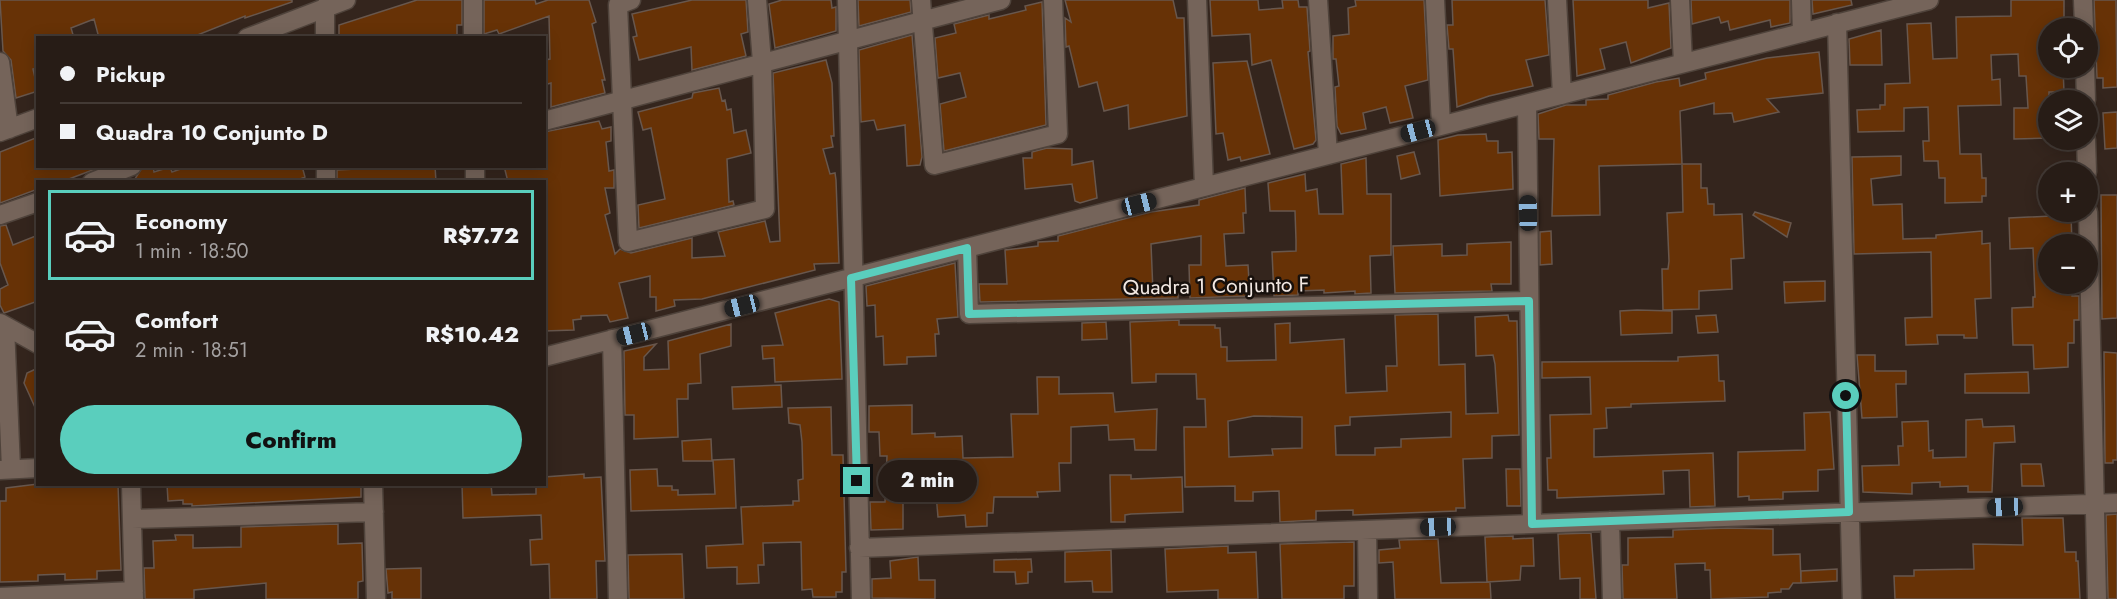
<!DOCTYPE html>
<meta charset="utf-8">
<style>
body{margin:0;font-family:Jost,sans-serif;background:#332923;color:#f1f3f6;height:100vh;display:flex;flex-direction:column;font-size:22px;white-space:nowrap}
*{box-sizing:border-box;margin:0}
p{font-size:20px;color:#a4a1a1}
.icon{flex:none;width:33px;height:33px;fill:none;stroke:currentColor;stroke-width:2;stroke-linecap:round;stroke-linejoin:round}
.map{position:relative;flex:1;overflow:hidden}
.details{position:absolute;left:36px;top:180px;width:510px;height:306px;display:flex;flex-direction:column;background:#271c16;border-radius:0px;box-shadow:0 3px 15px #0003,0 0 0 2px #433a35}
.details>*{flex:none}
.hud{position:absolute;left:36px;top:36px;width:510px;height:132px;border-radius:0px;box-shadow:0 3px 15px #0003,0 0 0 2px #433a35;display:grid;align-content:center;height:132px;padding:0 24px;background:#271c16}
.tools{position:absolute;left:2038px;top:18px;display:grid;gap:12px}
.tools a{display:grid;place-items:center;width:60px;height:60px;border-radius:50%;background:#271c16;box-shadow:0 3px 15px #0003,0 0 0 2px #433a35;font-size:30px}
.end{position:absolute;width:27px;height:27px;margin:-14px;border:8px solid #5acebd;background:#111;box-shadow:0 0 0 3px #111}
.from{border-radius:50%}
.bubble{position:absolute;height:42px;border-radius:21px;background:#271c16;box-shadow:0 3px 15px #0003,0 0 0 2px #433a35;font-size:20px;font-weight:800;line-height:42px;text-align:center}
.car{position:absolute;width:18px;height:36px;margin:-18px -9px;border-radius:8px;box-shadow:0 0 4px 2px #0007;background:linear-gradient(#222 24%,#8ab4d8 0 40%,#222 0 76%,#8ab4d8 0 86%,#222 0)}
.hud b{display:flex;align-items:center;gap:21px;height:57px;font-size:22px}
.hud b+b{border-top:2px solid #433a35}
.hud i{width:15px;height:15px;background:#f1f3f6}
ul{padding:10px 0 0;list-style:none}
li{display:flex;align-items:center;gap:18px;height:90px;margin:0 12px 9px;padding:0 12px;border:3px solid transparent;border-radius:0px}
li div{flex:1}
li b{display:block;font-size:22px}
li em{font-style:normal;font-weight:800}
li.current{border-color:#5acebd}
li>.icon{width:54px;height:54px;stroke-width:1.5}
.cta{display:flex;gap:12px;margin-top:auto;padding:12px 24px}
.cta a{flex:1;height:69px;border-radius:36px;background:#5acebd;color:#111;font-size:24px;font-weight:800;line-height:69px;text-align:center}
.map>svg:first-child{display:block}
.building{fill:#673206;stroke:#68574d;stroke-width:1.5;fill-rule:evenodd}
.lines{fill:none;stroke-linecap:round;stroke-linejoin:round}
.street-casing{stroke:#4f433b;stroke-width:21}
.street{stroke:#75645a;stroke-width:18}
.route{stroke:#5acebd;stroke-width:8}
.labels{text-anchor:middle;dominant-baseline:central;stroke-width:5;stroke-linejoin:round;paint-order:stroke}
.street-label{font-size:21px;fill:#f3e9e3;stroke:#17100c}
</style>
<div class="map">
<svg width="2117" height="599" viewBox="0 0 2117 599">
<rect width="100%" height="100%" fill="#34251d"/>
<path class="building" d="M0,0H292V2L245,18V16L190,38H99L94,19L71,28L74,38H38V68L33,69L38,91L16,98L11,60L3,51Z
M417,0H462V25H457V38H339V25Z
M484,0H535L536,4L548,0H589L596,22L592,24L605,80H602L605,93L551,107V83L544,85V60L550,59L549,16L499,34L497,30L484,34Z
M692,0H746L748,32L741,34L746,56L692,70L691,47L639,60L633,37L637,36L632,14Z
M782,0H831L832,8L836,7V31L775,48L769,4Z
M858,0H910L911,12L859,26Z
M1065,0H1173L1177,18H1184L1187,116L1129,129L1128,105L1104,111L1097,82L1079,87L1069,46L1066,47L1065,18L1071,22Z
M1210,0H1258L1259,10L1283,8L1282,0H1298L1299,7H1307L1310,51L1308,52L1316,140L1313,144L1294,149L1271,60L1252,65L1250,34L1212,36Z
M1355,0H1424L1428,80L1405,86L1413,118L1390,123L1386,107L1363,113L1366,129L1341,134L1337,126L1335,87L1339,86L1336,59H1333V36L1349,34L1348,8L1356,6Z
M1452,0H1545L1549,55L1526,60L1533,86L1489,96L1457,107L1453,49H1449L1447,25H1453Z
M1573,0H1648V8L1669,3L1671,48L1631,63L1626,42L1600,49L1605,69L1577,76Z
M1691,0H1790V23L1771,27L1770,20L1730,30L1728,21L1721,23L1719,17L1692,24Z
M1812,0H1851L1852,5L1813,14Z
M2011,0H2064V28H2049V68H2063L2064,92H2049V138L2014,139V108H2028L2026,76H2019L2018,54L1991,55L1992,80L2000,79L2001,105L1958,106L1960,154H1981L1982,178H1986V196H1982V202L1945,203V178H1939L1938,161H1924L1923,141H1929L1928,107L1904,108V131L1858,132L1857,110L1880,109V105H1885V84L1910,83L1907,24L1931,23L1933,59L1957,58L1956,17L2011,16Z
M2094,0H2116L2117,87L2103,88V78H2097Z
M1042,2L1046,125L944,151L940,104L966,97L960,73L938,78L935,38L956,33L954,24L989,15V19L1026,10L1025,6Z
M1881,30L1882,65H1850L1849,39Z
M912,35L922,157L920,165L907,166L905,125L877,130L874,120L861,122L859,50Z
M1819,52L1823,93L1767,99L1779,112L1734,122L1732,113L1714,114V103L1680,111L1682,164L1599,166L1600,215L1552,216L1554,139H1539L1538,114L1566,105H1586V100L1608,99V95L1656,82L1679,78L1680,86L1706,79L1705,73L1767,58Z
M826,60L832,83L834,136H831L833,147L823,149L830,174L835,173L836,180L839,263L814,264L815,270L702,299L674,300L675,306L656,311V297H650V276L619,283L628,318L610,322L607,315L581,316V319L573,320L574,330L544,331V182H508L504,166H544V132L599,121L602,129L611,127V141L606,142L609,171L614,170V188H605L610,213L605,215L615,254L620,249L631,253L692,238V258L725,256L718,232L765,221L770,242L780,241L773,73Z
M1247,61L1270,154L1241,161L1240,157L1228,160L1223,133L1216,134L1213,63Z
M719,88L722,101L725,100L727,110L731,109L734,133L746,130L751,153L727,159L729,202L733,201L734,205L639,228L638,205L665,199L651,128L643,130L638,112L692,98L693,93Z
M2117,112V148L2105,149L2103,113Z
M1486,134L1487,141H1498V153L1512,152L1513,189L1440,196L1438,140L1458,135Z
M38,137V166L98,168L61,182H38V189L0,203V152Z
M1047,148L1072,149V165L1093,161L1097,198L1080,203L1075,201L1072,184L1025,189L1023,158H1032V152Z
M1414,152L1420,174L1401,179L1397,156Z
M1901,156V175L1871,179L1873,205L1902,204L1903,239L1936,238V235L1982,231V244L1990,243L1991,298L1975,299L1977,338H1964V335H1937L1938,344L1906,345L1905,318L1932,317L1931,252L1854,254L1852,157Z
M1366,158L1367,194H1391V255L1370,256L1371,293L1355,294V291L1324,293V290L1298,291V295L1274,296L1272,252L1296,251V240L1295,211H1270L1268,183L1305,174L1306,191L1317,189L1319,214H1343L1341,164Z
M1682,164H1701V188H1707L1708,204H1714V215L1742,214L1744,258L1731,259L1732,289L1699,291V309L1663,310L1662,269H1668L1669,261L1667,213L1683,212Z
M143,166H153L154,172L170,167L172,172L189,166H302L305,177L293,182H133Z
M416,166H435L436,182H337V170Z
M1245,188L1246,213H1243L1244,233L1224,234L1226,266L1248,265L1250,296L1190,298L1189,265H1201V236L1151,244L1153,292L1178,291V298L980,302L979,284H1007L1005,250L1038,246V242L1058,241V236L1151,212L1199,205V200Z
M2101,195H2117V318L2102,319Z
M1755,212L1791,223L1787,237L1753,215Z
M2071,215L2072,244H2049V284H2072V296H2079V320H2074V343H2068V367L2034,369L2033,345H2013L2012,317V308L2033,307V297H2035L2033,248L2010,249L2009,218Z
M6,225L13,245L38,235V301L4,313L0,305V289L8,285L0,263V226Z
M1551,231L1552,264L1540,265V232Z
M1511,242V284H1491L1492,291L1395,293L1393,246L1442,244V256L1467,255V244Z
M955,263L958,317L937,319L939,334H935L936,356L907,357V364L884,365L883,336L876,337L875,305L867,306L866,286Z
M1825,281V301L1785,303L1784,282Z
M829,299L839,302L842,379L775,382L774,358L763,359L762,346L783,345L775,313Z
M1637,310L1672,311V333L1621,335L1620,311Z
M1438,314L1439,365L1465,364L1466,414L1498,413L1495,364L1493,355L1476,356L1475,317L1508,315L1509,321H1517L1519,435L1492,436V458L1463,459L1465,508H1456V511L1353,515V510L1316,511V520L1280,522L1279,491L1253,492V501H1235V486L1185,487L1184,427H1206L1205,399H1197L1196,374H1156V382L1132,383L1130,322L1179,320V325H1215V328H1220L1221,347H1227V361L1276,360L1275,324L1290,323V343L1344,339L1346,393L1387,391L1386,366H1397L1395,315ZM1451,412V437L1401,439V447L1375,448V455H1336L1335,426L1350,425V417ZM1254,416L1302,417V448L1272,449L1273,455L1229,457L1228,421Z
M1716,315L1718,332L1698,333L1696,316Z
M1106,322L1107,339L1082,340V323Z
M731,324V346L700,354L701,383L688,384V399H677L678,437L634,439V415H625L624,351L656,344L644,357V370L669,369L668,341Z
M2104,352L2117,353V460H2113V463H2105Z
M1718,355L1719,381H1724L1725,401L1631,404V407L1606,408L1607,428L1594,429V457L1713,453L1715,506L1690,507L1689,470L1663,471L1664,494L1557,498V490H1548L1547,458H1551L1550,415L1591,414L1590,377L1542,378V362L1678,361V357Z
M1857,355H1875V371H1906V384H1896L1897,417L1862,418Z
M38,368V414L24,383L27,373Z
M2028,372L2029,393H1965V374Z
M1037,377H1059V394L1113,393L1115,412L1157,409L1156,450H1135L1134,439L1109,440L1108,425L1071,427V463H1059L1060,491L1037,492L1038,497H994L993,513H987V526L966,527L965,515L938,517L936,494L907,495V500H903V529L871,530L870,502H885L887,456H880L879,432H869V406L912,405V434L935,433V437L962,436L963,458L1013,457L1011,414H1038Z
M781,385L782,407L733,409L732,387Z
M831,407L832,455H843L846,572H842V592H836V597H813L812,589L802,590L801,542L763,543L764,565H758L759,583L737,584V567L707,568L706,546L743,544L741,507L793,505V501H799L798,480L803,479L802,442L800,425L789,423L788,408Z
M1830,412L1834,469L1818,470V491L1783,492V499L1749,500V496L1738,497V452L1805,450L1804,413Z
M1982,419L1983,427L2014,426L2015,442L1994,443L1992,492H1968V486L1940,487V482L1912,483V494L1863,492L1862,466L1899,465L1898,446H1903L1902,422L1928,421L1929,451L1933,450V458L1966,457V420Z
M711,439L712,461H683L682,441Z
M734,459L736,508L631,511L630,470L657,469L658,486H672V490H678V495L715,494L713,460Z
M2021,464H2041L2044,486H2022Z
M1506,469H1520L1521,506H1507Z
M584,474V478L601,477L605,561H596L597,599H550L549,564L531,565L530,540L542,539L541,515L463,518L462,484H491L492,495L536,494V484H544V477Z
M1110,475H1131V479L1182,477L1183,512L1131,514L1125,515V522H1111Z
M38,484H118L121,570L97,571V579L65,580V574L38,575V581L0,582V501H6V488Z
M167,484H361V497L192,506V504H183V500L168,501Z
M2117,514V599H2108L2106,515Z
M2022,518H2063L2065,552H2076V561H2078L2080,599H1895L1894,576H1914V570L1974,569L1973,544L2023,545Z
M338,524V544L362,543L363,581L358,582V599H266V583L194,590V599H145L144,568H154L153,541L176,540L175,535H193V548L241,547V527Z
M1727,528L1773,529V555L1800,554L1801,583H1793L1789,589H1781V592L1768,593V597L1711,599L1710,570H1705V563L1675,564L1677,599H1623L1622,565H1628V538L1673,537V530Z
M1591,533L1596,599H1580V578L1560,579L1558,534Z
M1513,536V539L1533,538L1534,566H1521L1520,580L1487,582L1485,537Z
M1438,539L1441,583L1490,582L1491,599H1395L1393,562L1379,563V550L1400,548L1399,540Z
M1354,542V586H1344V599H1282L1280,544Z
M1228,546V553L1256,552L1258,599H1218V590L1167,592L1165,549Z
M1111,550L1112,592H1093L1092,581L1065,582V552Z
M682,554L684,599H629L628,555Z
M918,557L919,580H935V599L872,598V579L891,578L890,561Z
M1031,559L1032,572H1028V583L1016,584L1015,572H994V560Z
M421,568V599H392V592L388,593L386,569Z
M1837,569V581L1801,583V571Z"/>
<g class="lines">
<g class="street-casing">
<path id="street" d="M473,0V38
M631,0L618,5L628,242L765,209L762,62L757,0
M847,0L861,599
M921,0L934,165L1058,134L1053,0
M1197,0L1204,187
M1318,0L1328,155
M1435,0L1441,126
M1557,0L1562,95
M1680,0L1683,63
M1801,0L1802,33
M2083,0L2084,28
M325,7V38
M1837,23L1852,599
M247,38L346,0
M0,62L9,129
M2085,68L2086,100
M1527,104L1532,524
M544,121L1001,0
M0,132L38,118
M2086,140L2087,172
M326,166V182
M475,166V182
M92,182L132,166
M2088,212L2097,599
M0,215L38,202
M967,248L969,314L1529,301
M0,323L38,344
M5,326L11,469
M612,339L618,599
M544,357L1929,0
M0,470L38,468
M131,484L134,599
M373,484L376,599
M132,519L374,512
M1610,521L1612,599
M1367,530L1368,599
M859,548L2117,503
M0,597L134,591"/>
</g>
<use href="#street" class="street"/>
</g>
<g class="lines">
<path class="route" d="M857,481L851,278L967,248L969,314L1529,301L1532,524L1849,512L1846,396"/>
</g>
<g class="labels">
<g class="street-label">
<text transform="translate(1216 286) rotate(-1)">Quadra 1 Conjunto F</text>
</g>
</g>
</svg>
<div class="tools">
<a><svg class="icon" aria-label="locate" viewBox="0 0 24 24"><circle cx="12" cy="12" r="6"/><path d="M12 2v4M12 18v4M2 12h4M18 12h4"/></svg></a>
<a><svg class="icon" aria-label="layers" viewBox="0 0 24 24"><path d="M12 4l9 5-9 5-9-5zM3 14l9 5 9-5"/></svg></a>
<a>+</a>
<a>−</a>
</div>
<i class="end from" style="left:1846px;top:396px"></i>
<i class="end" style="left:857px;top:481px"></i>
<div class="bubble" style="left:878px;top:460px;width:99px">2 min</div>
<i class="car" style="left:1418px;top:131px;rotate:255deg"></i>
<i class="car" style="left:1139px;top:204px;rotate:76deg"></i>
<i class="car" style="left:1528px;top:213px;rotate:359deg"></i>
<i class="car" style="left:742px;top:306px;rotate:256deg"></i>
<i class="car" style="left:634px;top:334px;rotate:256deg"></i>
<i class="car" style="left:2005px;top:507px;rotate:268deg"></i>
<i class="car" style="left:1438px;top:527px;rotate:268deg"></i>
<div class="hud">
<b><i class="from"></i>Pickup</b>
<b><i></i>Quadra 10 Conjunto D</b>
</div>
<section class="details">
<ul>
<li class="current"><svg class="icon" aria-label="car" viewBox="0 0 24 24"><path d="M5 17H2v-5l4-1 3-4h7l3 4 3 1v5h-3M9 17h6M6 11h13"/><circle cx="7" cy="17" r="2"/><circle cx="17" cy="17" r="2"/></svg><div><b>Economy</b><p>1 min · 18:50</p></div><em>R$7.72</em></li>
<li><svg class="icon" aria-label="car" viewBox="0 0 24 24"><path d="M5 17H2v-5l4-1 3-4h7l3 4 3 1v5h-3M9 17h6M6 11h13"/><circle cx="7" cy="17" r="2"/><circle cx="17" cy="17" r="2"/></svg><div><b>Comfort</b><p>2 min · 18:51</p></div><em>R$10.42</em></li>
</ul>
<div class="cta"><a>Confirm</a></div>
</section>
</div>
